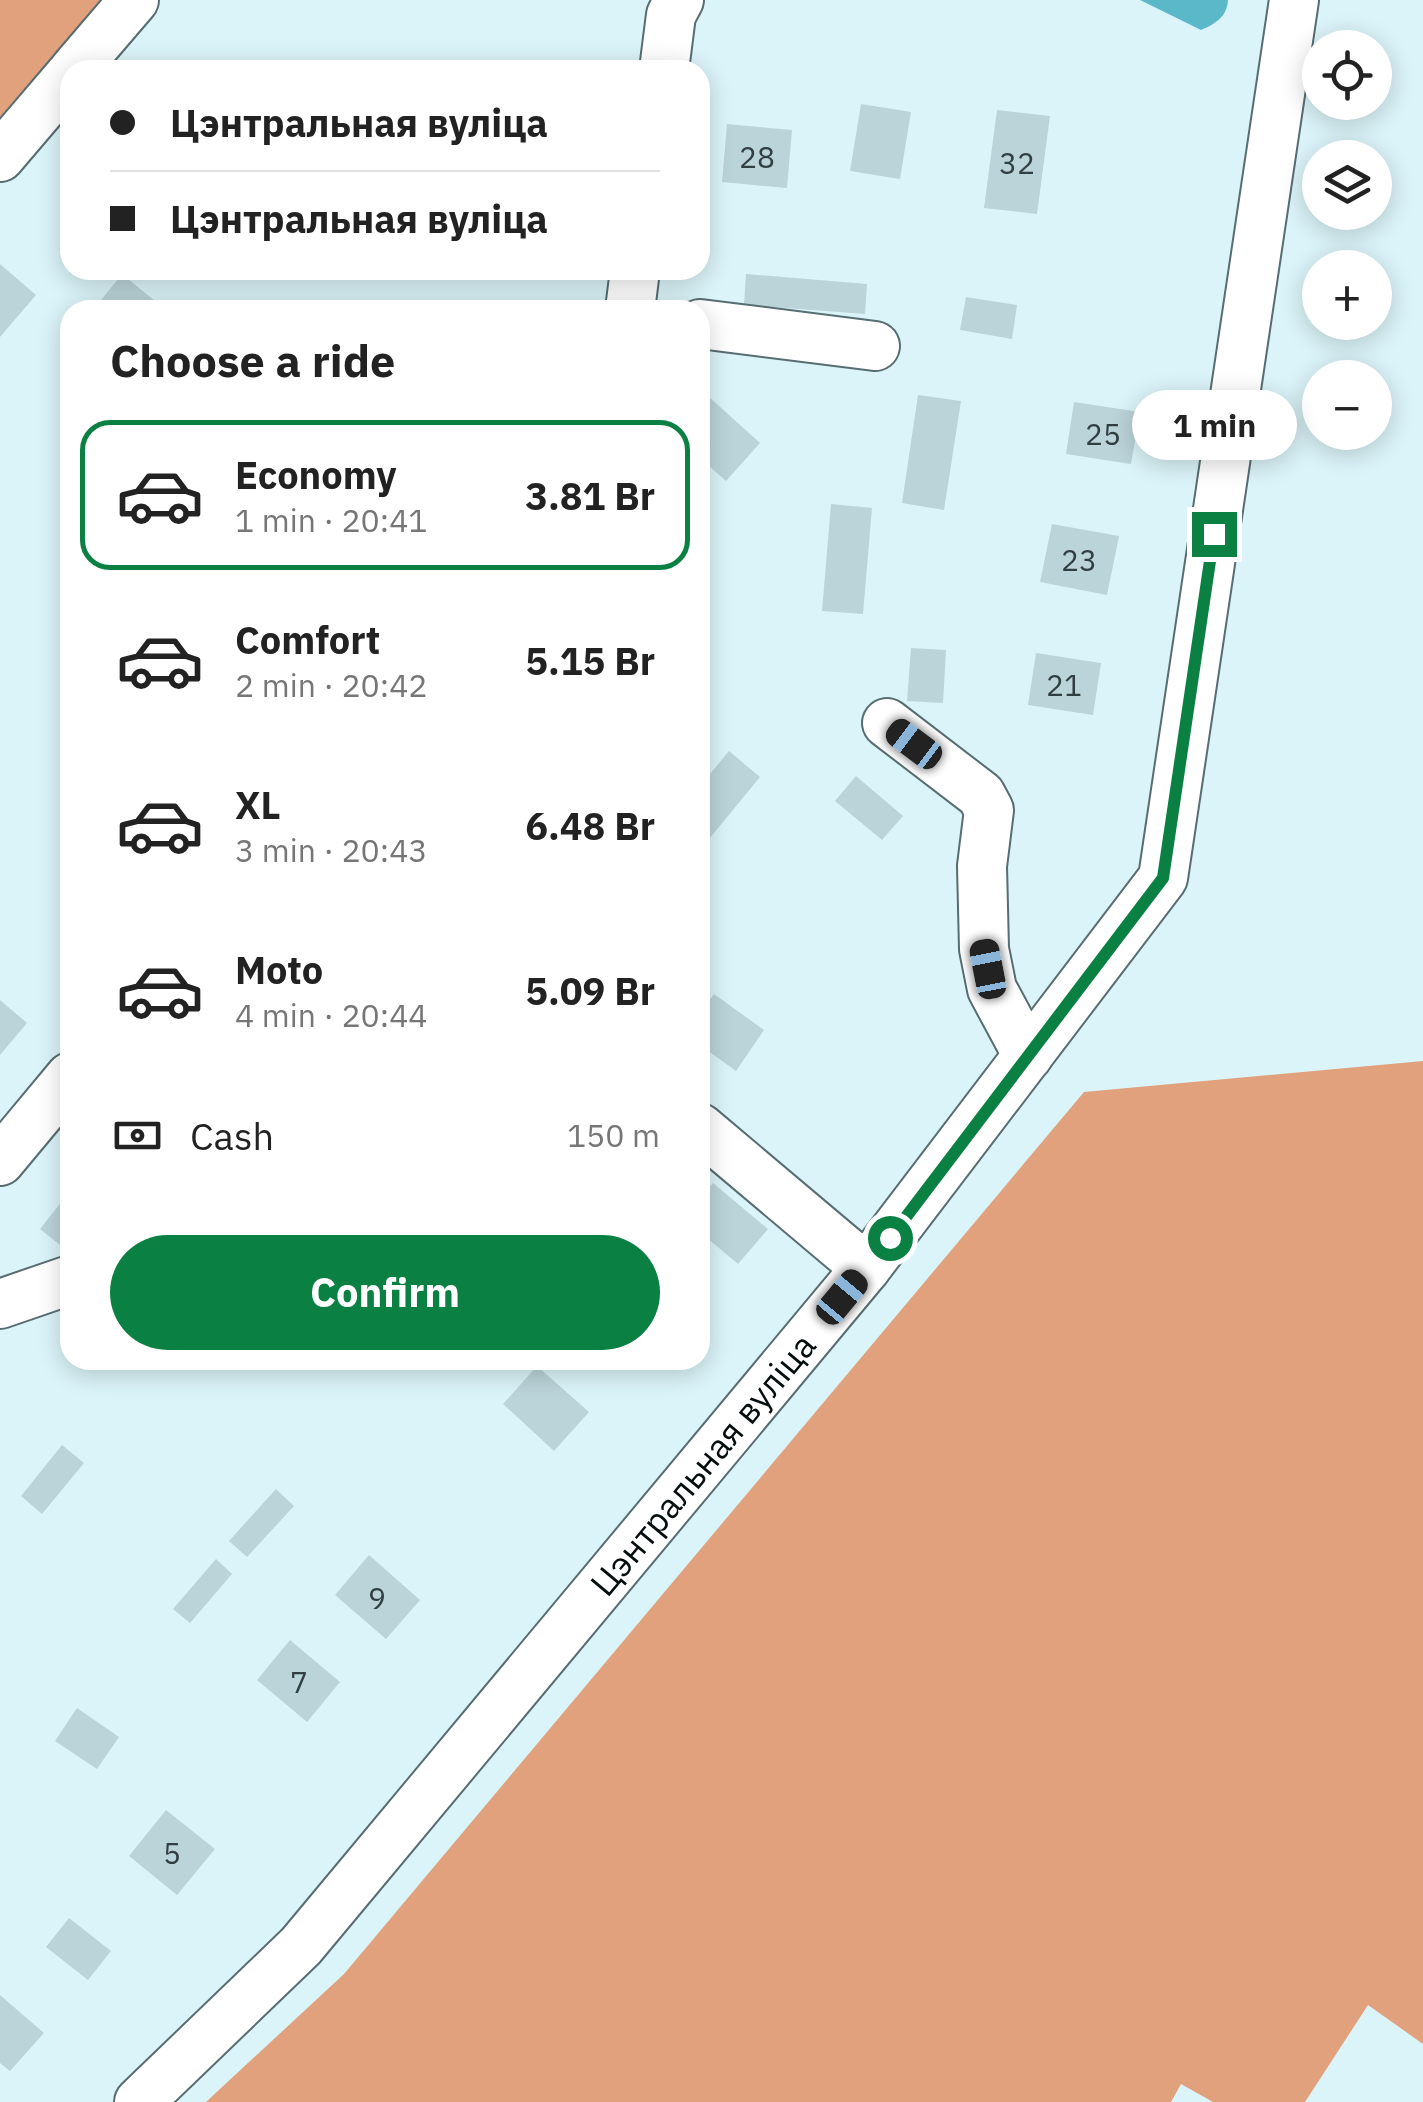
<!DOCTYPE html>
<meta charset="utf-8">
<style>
body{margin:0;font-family:"IBM Plex Sans",sans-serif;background:#f2f2f2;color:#222;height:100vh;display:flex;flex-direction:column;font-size:38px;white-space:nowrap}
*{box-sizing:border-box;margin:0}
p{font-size:32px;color:#767676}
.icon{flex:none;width:55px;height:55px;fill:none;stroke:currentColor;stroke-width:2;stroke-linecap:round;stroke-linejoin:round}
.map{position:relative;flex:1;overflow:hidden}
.drawer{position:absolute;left:60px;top:300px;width:650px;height:1070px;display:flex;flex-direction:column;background:#fff;border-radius:30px;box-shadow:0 5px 25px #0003}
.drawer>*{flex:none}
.top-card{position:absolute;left:60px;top:60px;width:650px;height:220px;border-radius:30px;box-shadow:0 5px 25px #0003;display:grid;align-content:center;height:220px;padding:0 50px;background:#fff}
.buttons{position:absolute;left:1302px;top:30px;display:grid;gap:20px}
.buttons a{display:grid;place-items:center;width:90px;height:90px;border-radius:50%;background:#fff;box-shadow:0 5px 25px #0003;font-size:50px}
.end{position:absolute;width:45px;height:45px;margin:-22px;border:12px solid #0b8043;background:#fff;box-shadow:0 0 0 5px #fff}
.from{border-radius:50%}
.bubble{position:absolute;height:70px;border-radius:35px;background:#fff;box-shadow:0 5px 25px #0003;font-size:32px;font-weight:700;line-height:70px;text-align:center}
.car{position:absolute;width:30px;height:60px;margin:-30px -15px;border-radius:12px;box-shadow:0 0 8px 2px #0007;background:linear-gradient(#222 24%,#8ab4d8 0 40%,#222 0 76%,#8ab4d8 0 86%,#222 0)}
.top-card b{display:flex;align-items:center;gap:35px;height:95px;font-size:38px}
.top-card b+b{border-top:2px solid #e0e0e0}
.top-card i{width:25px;height:25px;background:#222}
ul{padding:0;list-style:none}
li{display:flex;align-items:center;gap:30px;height:150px;margin:0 20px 15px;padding:0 30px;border:5px solid transparent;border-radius:30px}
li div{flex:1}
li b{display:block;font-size:38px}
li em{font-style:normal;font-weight:700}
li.on{border-color:#0b8043}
li>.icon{width:90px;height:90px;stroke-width:1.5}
h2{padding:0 50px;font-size:45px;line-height:120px}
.pay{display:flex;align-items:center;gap:25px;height:110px;padding:0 50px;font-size:38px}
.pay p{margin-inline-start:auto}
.cta{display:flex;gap:20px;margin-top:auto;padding:20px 50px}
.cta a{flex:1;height:115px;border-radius:60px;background:#0b8043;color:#fff;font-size:40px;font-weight:700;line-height:115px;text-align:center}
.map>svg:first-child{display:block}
.forest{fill:#e0a17c}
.water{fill:#5bb8c9}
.building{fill:#bbd4d9}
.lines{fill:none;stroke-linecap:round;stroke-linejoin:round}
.minor-casing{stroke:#576d72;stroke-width:52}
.minor{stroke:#fff;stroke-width:48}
.route{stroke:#0b8043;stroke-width:12}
.labels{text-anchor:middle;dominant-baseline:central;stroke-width:8;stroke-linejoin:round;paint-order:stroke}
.number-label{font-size:30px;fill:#323f42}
.street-label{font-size:35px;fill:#050d0f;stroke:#f8fdfe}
</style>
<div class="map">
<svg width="1423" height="2102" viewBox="0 0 1423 2102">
<rect width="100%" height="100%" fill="#dbf4f9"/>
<path class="forest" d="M0,0H134L0,157Z
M1423,1061V2044L1368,2005L1305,2102H1213L1181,2084L1171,2102H206L344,1974L1084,1092Z"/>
<path class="water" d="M1140,0H1228C1227,17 1215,24 1201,30Z"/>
<path class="building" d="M861,104L911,112L900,179L850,171Z
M997,110L1050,116L1037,214L984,208Z
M727,124L792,130L787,188L722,182Z
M0,264L36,295L0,337Z
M122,274L166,310H93Z
M746,274L867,284L865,314L744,305Z
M966,297L1017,305L1012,339L960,330Z
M918,395L961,401L944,510L902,503Z
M708,396L760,443L726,481L700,458V404Z
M1074,402L1140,412L1131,464L1066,454Z
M831,504L872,508L863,614L822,611Z
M1052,524L1119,536L1107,595L1040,582Z
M911,648L946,650L943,703L907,701Z
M1036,653L1101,663L1093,715L1028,705Z
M729,751L760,777L700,850V786Z
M856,776L903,816L882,840L835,801Z
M714,994L764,1030L736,1071L700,1045V1013Z
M0,1000L27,1023L0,1055Z
M713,1183L768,1229L738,1264L700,1232V1198Z
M70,1191V1253L40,1229Z
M537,1366L589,1412L554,1451L503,1404Z
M62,1445L84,1463L42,1514L21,1496Z
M276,1489L294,1506L247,1557L229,1541Z
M369,1555L420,1600L386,1639L335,1595Z
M216,1559L232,1574L190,1623L173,1609Z
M290,1640L340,1682L307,1722L257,1680Z
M77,1708L119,1737L97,1769L55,1741Z
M166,1810L215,1849L177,1895L129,1856Z
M69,1918L111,1951L88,1980L46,1947Z
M0,1995L44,2033L10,2071L0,2063Z"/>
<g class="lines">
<g class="minor-casing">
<g id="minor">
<path d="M74,70L134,0"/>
<path d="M664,70L671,15L679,0"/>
<path d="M0,157L70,75"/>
<path d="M630,310L635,270"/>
<path d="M700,324L875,346"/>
<path d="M887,723L981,795L989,810L982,866L984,949L992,989L1028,1056"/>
<path d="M700,1128L866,1268"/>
<path d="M0,1161L70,1077"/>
<path d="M0,1304L70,1280"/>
<path id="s1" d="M139,2102L301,1946L866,1268L1163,878L1294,0"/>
</g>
</g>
<use href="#minor" class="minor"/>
</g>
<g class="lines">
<path class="route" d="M890,1238L1163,878L1214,534"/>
</g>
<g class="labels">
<g class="number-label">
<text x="757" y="156">28</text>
<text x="1017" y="162">32</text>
<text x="1103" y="433">25</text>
<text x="1079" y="559">23</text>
<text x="1064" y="684">21</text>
<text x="377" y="1597">9</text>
<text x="299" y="1681">7</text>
<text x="172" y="1852">5</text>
</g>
<g class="street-label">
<text stroke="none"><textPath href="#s1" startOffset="852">Цэнтральная вуліца</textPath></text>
</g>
</g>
</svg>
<div class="buttons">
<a><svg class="icon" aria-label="locate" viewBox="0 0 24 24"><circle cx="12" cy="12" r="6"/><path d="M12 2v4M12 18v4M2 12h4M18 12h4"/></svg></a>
<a><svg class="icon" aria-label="layers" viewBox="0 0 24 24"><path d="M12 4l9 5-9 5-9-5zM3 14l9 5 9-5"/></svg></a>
<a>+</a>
<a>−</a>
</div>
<i class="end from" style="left:890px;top:1238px"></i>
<i class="end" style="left:1214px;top:534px"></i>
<div class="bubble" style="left:1132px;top:390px;width:165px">1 min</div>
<i class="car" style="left:914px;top:744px;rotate:307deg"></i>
<i class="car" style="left:988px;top:969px;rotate:349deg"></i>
<i class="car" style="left:842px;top:1297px;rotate:40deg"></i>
<div class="top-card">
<b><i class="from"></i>Цэнтральная вуліца</b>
<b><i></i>Цэнтральная вуліца</b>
</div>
<section class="drawer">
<h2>Choose a ride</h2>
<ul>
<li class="on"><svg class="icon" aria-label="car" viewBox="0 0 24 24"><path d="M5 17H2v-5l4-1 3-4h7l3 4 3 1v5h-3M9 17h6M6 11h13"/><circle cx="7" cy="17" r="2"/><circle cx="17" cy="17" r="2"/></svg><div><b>Economy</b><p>1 min · 20:41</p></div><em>3.81 Br</em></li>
<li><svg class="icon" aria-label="car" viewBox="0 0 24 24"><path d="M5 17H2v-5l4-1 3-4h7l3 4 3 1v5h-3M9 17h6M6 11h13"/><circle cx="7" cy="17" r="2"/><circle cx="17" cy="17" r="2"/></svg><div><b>Comfort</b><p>2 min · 20:42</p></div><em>5.15 Br</em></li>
<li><svg class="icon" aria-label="car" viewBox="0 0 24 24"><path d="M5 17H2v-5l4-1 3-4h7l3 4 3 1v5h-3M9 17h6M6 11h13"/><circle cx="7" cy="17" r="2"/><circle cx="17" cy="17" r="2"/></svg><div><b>XL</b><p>3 min · 20:43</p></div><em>6.48 Br</em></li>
<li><svg class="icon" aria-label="car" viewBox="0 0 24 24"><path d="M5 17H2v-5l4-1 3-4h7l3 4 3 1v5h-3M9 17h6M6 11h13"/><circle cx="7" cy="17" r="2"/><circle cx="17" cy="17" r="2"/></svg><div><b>Moto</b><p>4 min · 20:44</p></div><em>5.09 Br</em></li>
</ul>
<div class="pay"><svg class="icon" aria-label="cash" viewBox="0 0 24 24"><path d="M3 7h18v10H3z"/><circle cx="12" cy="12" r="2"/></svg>Cash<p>150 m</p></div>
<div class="cta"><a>Confirm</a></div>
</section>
</div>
